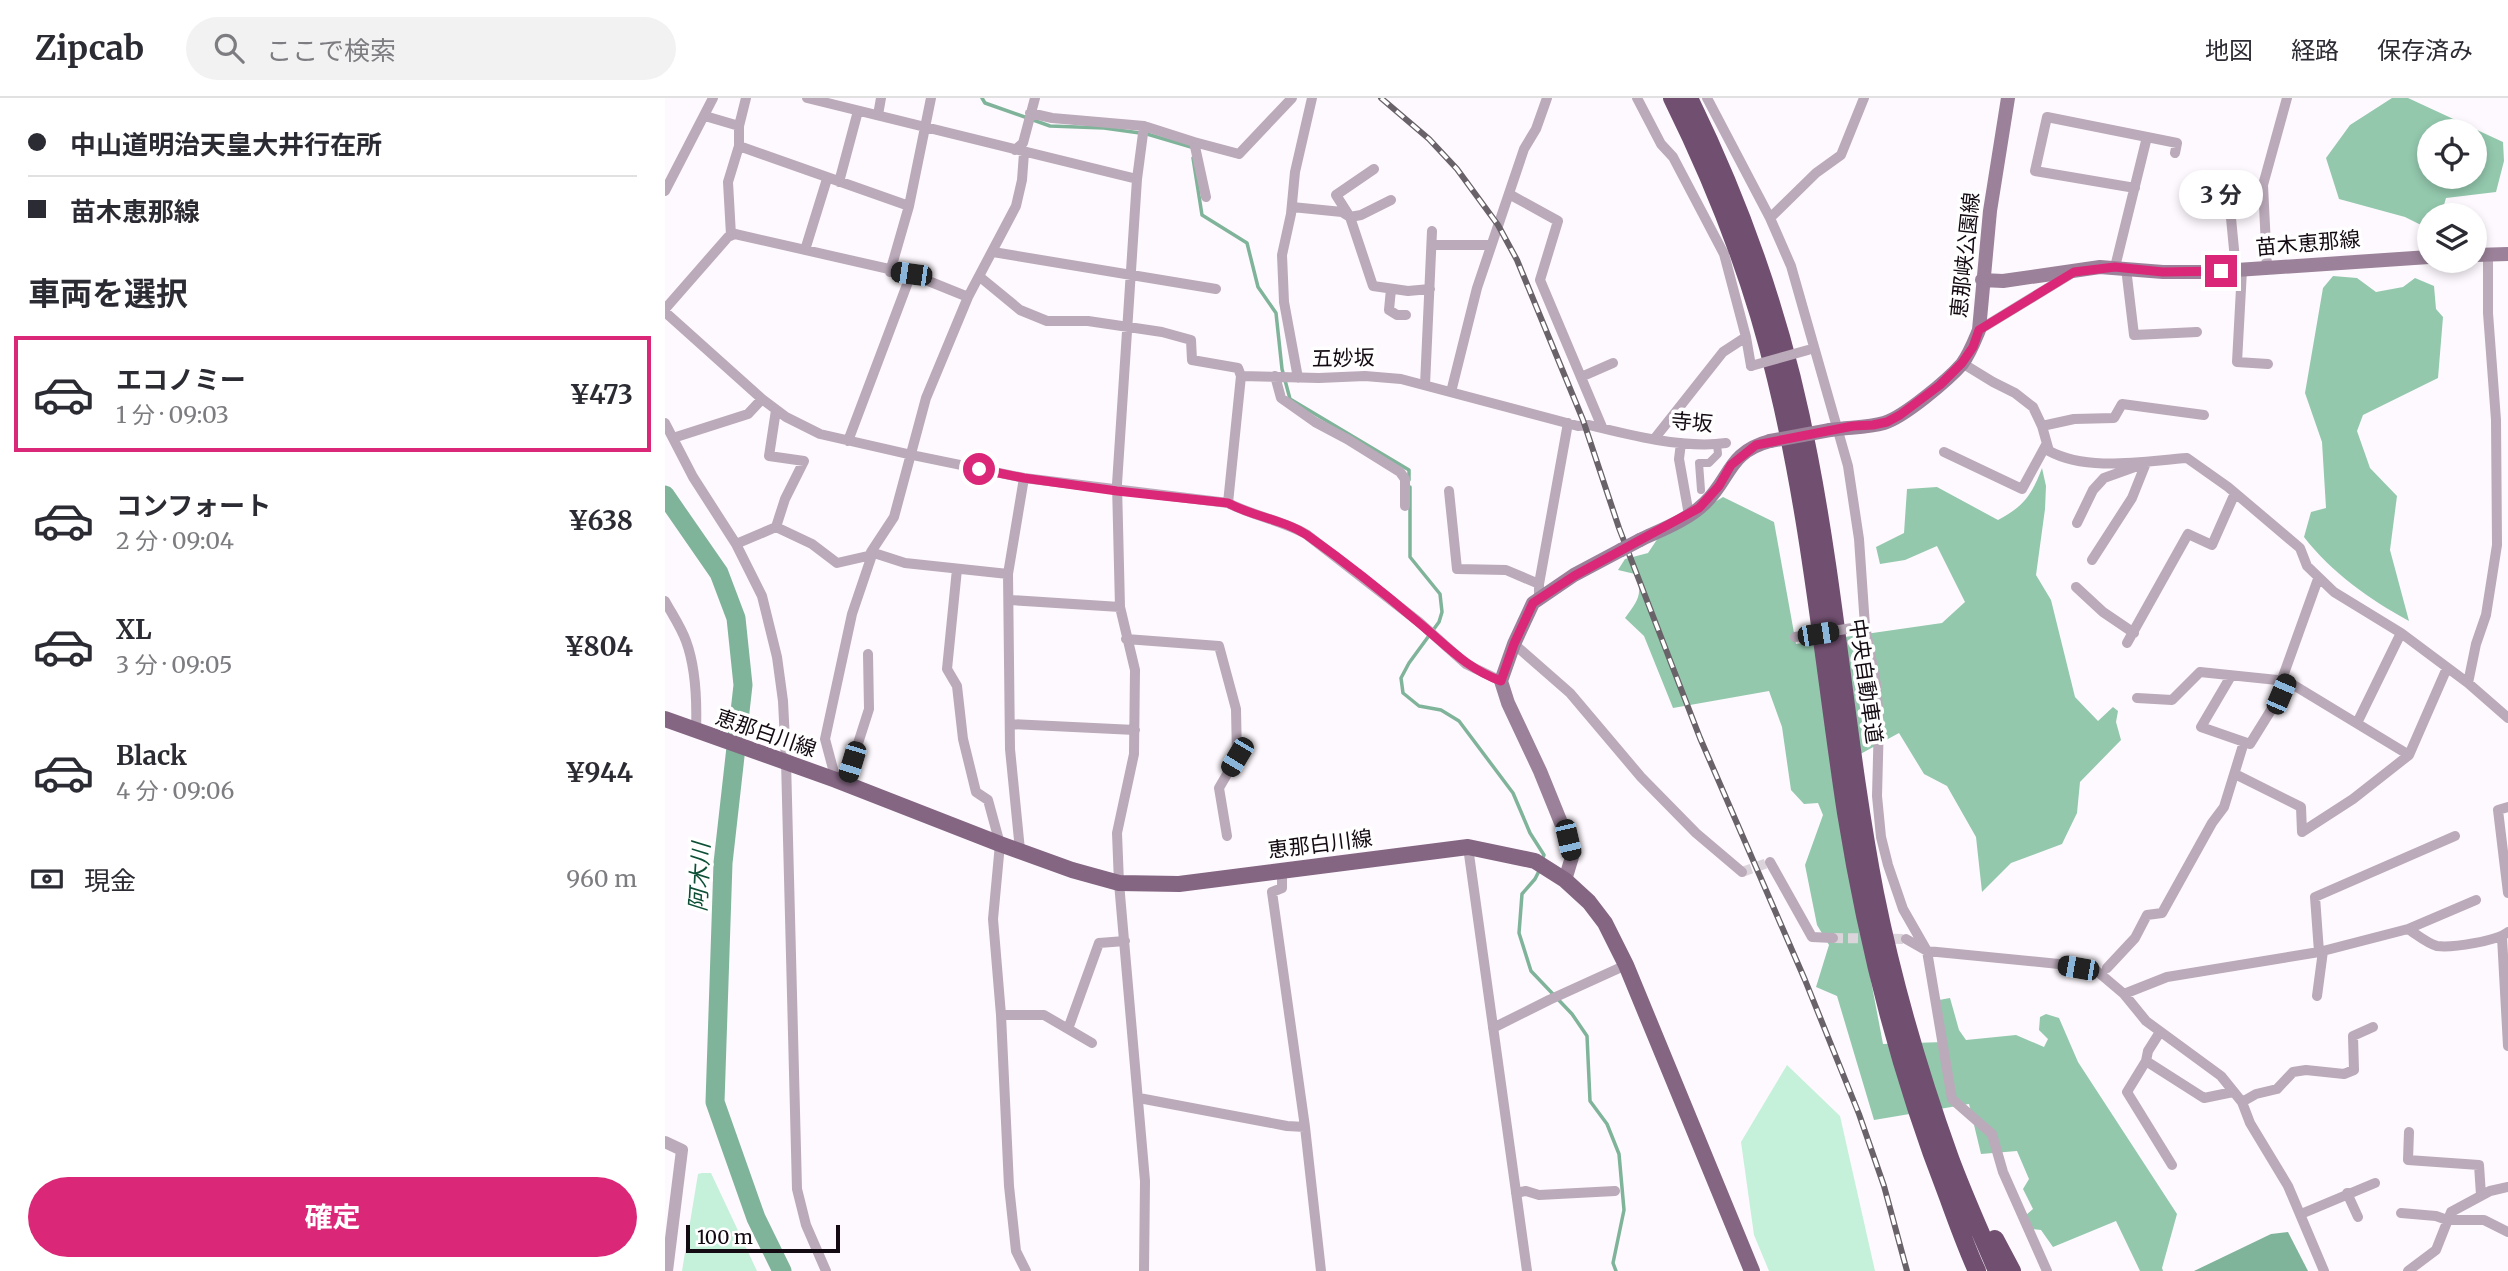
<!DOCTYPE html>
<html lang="ja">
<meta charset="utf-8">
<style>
body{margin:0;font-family:Merriweather,"Noto Sans JP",serif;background:#f2f2f3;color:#2b2b33;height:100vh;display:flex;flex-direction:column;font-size:26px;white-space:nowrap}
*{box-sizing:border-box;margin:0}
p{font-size:23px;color:#7c7c81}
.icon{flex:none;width:38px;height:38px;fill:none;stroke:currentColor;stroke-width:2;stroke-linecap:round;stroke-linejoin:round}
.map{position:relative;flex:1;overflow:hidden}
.sheet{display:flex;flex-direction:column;background:#fff;width:665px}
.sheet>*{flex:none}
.top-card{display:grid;align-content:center;height:154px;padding:0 28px;background:#fff}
.tools{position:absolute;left:1752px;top:21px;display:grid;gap:14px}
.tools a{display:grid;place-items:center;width:70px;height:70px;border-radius:50%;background:#fff;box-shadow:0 4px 10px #0003;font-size:35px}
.scale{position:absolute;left:21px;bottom:18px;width:154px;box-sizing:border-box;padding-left:7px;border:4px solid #130a12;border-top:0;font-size:19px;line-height:24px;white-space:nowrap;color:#130a12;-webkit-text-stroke:5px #fff;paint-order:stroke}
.end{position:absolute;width:32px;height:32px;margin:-16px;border:9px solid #db2777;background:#fff;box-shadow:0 0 0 4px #fff}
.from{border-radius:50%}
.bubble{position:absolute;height:49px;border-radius:24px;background:#fff;box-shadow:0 4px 10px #0003;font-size:23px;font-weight:700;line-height:49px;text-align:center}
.car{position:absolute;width:21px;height:42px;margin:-21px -10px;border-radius:9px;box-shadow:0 0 5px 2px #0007;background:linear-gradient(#222 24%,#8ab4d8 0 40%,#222 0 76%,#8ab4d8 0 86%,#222 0)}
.top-card b{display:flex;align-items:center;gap:24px;height:66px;font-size:26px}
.top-card b+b{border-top:2px solid #e1e1e2}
.top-card i{width:18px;height:18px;background:#2b2b33}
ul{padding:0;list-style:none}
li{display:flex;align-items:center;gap:21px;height:116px;margin:0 14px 10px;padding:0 14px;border:4px solid transparent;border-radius:0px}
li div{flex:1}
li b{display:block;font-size:26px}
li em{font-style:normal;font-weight:700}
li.on{border-color:#db2777}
li>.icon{width:63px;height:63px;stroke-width:1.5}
h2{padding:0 28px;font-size:32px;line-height:84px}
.pay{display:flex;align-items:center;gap:18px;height:77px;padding:0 28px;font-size:26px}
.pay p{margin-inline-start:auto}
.primary-button{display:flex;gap:14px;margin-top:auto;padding:14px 28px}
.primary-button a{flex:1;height:80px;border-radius:42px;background:#db2777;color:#fff;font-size:28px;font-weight:700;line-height:80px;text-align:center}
header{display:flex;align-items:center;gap:42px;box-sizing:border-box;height:98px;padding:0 35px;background:#fff;border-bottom:2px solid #e1e1e2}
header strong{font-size:33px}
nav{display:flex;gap:38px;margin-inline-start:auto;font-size:24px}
.search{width:490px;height:63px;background:#f2f2f3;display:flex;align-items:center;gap:18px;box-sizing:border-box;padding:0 24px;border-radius:38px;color:#7c7c81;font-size:26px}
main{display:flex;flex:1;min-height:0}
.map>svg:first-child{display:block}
.green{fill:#c5f0d9}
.forest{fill:#93c8ad;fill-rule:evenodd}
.water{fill:#80b49a}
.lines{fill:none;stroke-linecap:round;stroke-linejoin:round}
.stream{stroke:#80b49a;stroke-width:3.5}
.river{stroke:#80b49a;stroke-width:19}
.minor-tunnel{stroke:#dbd5db;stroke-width:10;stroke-dasharray:10 5;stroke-linecap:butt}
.pedestrian{stroke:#bbaaba;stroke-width:8}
.minor{stroke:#bbaaba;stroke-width:10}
.tertiary{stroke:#bbaaba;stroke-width:12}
.secondary{stroke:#9b829a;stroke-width:14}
.primary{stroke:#846683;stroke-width:16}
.motorway{stroke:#714f70;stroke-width:18}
.rail-casing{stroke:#696269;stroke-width:6}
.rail{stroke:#fff;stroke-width:3.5;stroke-dasharray:10;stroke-linecap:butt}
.minor-bridge{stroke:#bbaaba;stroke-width:10}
.secondary-bridge{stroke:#9b829a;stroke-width:14}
.route{stroke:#db2777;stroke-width:9}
.labels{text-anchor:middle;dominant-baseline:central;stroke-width:7;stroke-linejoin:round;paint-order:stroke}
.street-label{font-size:21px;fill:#130a12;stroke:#fff}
.water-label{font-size:23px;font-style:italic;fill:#0d5037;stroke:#fff}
</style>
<header>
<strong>Zipcab</strong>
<div class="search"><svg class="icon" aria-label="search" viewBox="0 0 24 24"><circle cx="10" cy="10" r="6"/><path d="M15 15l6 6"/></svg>ここで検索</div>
<nav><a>地図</a><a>経路</a><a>保存済み</a></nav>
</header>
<main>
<section class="sheet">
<div class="top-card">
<b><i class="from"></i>中山道明治天皇大井行在所</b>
<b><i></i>苗木恵那線</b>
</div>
<h2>車両を選択</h2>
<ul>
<li class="on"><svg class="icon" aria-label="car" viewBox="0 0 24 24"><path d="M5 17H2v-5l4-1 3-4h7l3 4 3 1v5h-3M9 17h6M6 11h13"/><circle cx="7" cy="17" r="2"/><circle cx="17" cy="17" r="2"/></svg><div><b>エコノミー</b><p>1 分 · 09:03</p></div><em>¥473</em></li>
<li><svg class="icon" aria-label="car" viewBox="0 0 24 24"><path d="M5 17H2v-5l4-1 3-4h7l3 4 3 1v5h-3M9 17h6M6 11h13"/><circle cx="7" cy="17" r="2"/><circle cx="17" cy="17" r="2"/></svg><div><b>コンフォート</b><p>2 分 · 09:04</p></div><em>¥638</em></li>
<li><svg class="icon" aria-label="car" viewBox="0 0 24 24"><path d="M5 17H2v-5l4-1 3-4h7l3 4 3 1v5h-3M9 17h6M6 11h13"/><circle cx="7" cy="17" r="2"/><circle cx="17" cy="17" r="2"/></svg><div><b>XL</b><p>3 分 · 09:05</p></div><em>¥804</em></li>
<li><svg class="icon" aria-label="car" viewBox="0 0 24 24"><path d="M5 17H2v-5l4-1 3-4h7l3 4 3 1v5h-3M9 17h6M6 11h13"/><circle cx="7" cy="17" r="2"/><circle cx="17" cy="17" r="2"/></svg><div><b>Black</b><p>4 分 · 09:06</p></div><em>¥944</em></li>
</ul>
<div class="pay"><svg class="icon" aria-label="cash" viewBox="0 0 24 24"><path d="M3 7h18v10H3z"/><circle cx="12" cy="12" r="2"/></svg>現金<p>960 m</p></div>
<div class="primary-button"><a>確定</a></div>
</section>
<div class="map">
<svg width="1843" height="1173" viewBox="0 0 1843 1173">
<rect width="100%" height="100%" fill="#fef9fe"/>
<path class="green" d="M1122,967L1175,1018L1210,1173H1104L1089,1137L1076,1044Z
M37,1075H46L92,1173H17L33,1076Z"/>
<path class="forest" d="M1727,0H1743L1838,44L1839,63L1831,94L1781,100L1776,117H1764V131L1740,119L1674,101L1661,60L1685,27ZM1764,33H1810V79H1764Z
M1668,178L1692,180L1711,194L1738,189L1750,180L1769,188L1771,211L1778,219L1773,280L1698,317L1692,333L1705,370L1732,398L1725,452L1744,523C1704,501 1667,475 1639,439L1646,414L1661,410L1657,344L1640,295L1658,190Z
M1377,370L1381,388L1380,411L1371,477L1386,502L1410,599L1433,623L1448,609L1453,613L1451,624L1456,642L1415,684L1412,715L1397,746L1346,765L1317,794L1311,739L1282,688L1259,676L1234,635L1166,672L1218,946L1279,944L1274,902L1285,900L1294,932L1301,942L1351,937L1379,949L1383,941L1374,932L1375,919L1381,916L1394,920L1413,964L1512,1116L1497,1170L1498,1173H1475L1451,1123L1388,1149L1376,1132L1366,1131L1361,1117L1368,1111L1358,1091L1364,1081L1352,1053L1316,1056L1304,1006L1209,1022L1172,898L1151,889L1164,847L1152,827L1140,767L1158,717L1153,705L1139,706L1126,692L1117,629L1104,593L1008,610L979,538L960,520C972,503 979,497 970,476L953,472L960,461L983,455L995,437L1058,399L1109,424L1131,546L1277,525L1300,504L1272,448L1240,462L1215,466L1211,449L1239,435L1242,391L1272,389L1333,422C1358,409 1367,397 1377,370Z"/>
<path class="water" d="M1623,1134L1643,1173H1529L1606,1136Z"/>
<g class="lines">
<path class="stream" d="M317,0L320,5L385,28L439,30L482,36L526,49
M528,60L537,117L582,145L593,189L611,215L617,271L625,301L744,372V382
M745,389V459L775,496L777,514L774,524L744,565L736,580L738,595L754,608L776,612L794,623L848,695L865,735L879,757L877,762
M874,773L870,781L857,796L854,835L866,873L907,916L922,938L925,1003L942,1026L954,1056L959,1112L948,1165L951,1173"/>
<path class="river" d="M0,397L54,475L71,520L78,587L58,765L50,1004L91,1120L117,1173"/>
<path class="minor-tunnel" d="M1077,774L1105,764
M1168,840L1241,841"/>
<path class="pedestrian" d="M1036,392L1034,365H1044L1053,356L1052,346"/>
<path class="minor" d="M142,0L472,81L452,386L455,509L470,572L469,656L452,735L454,785L480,1083L479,1173
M972,0L996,46L1008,59L1059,156L1081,239L1086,268
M1042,0L1105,120L1126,168L1183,368L1194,441L1200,528L1211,586L1214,622L1212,698L1216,739L1223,767L1238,811L1262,853L1287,1001L1327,1036L1338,1074L1382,1173
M365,15L387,20L479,28L529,44L541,99
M213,17L216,0
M40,18L74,28
M529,44L574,56L627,0
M74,48L244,108
M350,52L358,45L370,0
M709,71L671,97L685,119L708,188L743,193L765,191
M472,81L479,28
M174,84L193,13
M1470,90L1370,73L1382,19L1512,45L1510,55
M0,93L48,0
M844,96L893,123L875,182L937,329
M627,109L677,114L685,119L696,117L726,102
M1105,120L1151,75L1176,57L1199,0
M1566,120L1571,172
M66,137L63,84L74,48V28L81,0
M767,147H826
M140,152L162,81
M328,154L551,191
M1450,169L1482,39
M1602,169L1598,87L1622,0
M1461,170L1469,237L1532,234
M1577,172L1572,264L1603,266
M225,174L244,108L266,0
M315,179L355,212L382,223H423L497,234L526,242L527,262L573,270L576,278L563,405
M726,191L724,212L732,217H741
M0,211L63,139L70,136L246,176L303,199
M0,214L97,301L121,319L155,336L247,357L359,380L563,405C588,418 616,422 641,436L754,524L801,566L836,583
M1314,232L1409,174
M1297,265L1328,284L1350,295L1368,309L1377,328L1384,353C1423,374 1479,363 1522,360L1563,389L1635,450L1642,468L1669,494L1736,535L1803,585L1843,620
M576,278L654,280L700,278L736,281L913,328L924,327C964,337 1020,351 1061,345
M610,278L616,300L650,324L682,341L735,374L740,381V408
M916,279L948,265
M633,280L619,204L617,157L626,116L630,74L647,0
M760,287L767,133
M786,294L812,190L859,51L871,31L882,0
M0,325L28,379L71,446L97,498L112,559L118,603L121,663L132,1091L141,1127L161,1173
M1377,328L1409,321L1449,320L1457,306L1539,317
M8,340L83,316L97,301
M990,340L1058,254L1081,239
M183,343L246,176
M1016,345L1014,361L1024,417
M1279,354L1357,391L1381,347
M784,393L792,471L841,472L874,486
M1412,425L1428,392L1439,380L1478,366
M111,429L147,446L172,465L207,457
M71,446L111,429L120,401L139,363L104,358L111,312
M206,454L240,465L343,476
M1427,462L1467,400L1481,365
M292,471L282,571L292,588L298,641L311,694L323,702L335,746L328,821L336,917L344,1088L351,1153L361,1173
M1411,489L1438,514L1469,535
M874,501V486L903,325
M345,502L455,509
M0,503C7,516 16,529 21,543C31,570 32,604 31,632
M461,541L554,548L571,611L572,659L554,690L562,738
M1462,545L1523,436L1547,447L1570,395
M849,546L905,595L976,679L1031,735L1077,774
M1566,578L1536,629L1585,646L1616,596L1622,583
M1616,584L1653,481
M1803,585L1811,546L1821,517L1832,447L1831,322L1823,215V156
M1472,600L1507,602L1535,574L1622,583L1744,657
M1692,625L1736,535
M345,626L470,632
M1570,676L1636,709L1637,734
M171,682L160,641L187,516L207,457L206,454L229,419L261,300L303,199L351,108L357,82L359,55
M180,686L204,611L203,556
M1843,709L1833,712L1843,795
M1637,734L1688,701L1744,657L1782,570
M803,749L862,1173
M355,752L345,651L343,476L359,380
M1105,764L1147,839L1168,840
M617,780V790L607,794L640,1029L656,1173
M1743,831L1811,802
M1837,839L1843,948
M1241,841L1262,853L1394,866L1433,874L1459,896L1481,923L1556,978L1577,1004L1585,1025L1623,1088L1659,1173
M1654,854L1650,799L1790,738
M1442,870L1470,840L1482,817L1497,815L1547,725L1559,709L1579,644
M1459,896L1502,879L1654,854L1743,831C1751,836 1763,846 1772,848C1787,850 1832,843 1843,834
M1652,898L1658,853
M336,917H379L427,945
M828,930L884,902L961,867
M403,931L434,845L460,843
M1495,934L1483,953L1481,963L1462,994L1507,1067
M1481,963L1539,1000L1568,994
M474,1000L622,1028L640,1029
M1577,1004L1591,996L1612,991L1628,974L1641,972L1679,976L1689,972L1688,938L1708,929
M1744,1034L1743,1062L1814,1067L1816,1097
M851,1095L861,1093L874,1097L950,1093
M1682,1095L1693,1119
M1736,1115L1771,1118L1782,1122H1819L1843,1134
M1636,1116L1710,1085
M1743,1173L1771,1152L1786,1114L1825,1093L1843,1089"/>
<path class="tertiary" d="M0,1044L17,1052L2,1173"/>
<path class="secondary" d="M1810,157L1843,156
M1317,182L1338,183L1435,169L1498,174H1542L1764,159
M1165,332C1183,329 1202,330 1219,325C1239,319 1283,282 1297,266C1305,255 1309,244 1314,232L1325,113L1343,0
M975,442C996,432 1023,422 1040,405C1066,380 1063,354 1105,343
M900,782L907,759L903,742L875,673L843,605L836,583L849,546L868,505L909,477L956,452"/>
<path class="primary" d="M0,621L171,682L335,746L407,772L454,785L514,786L803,749L870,763L900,782L924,804L940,825L961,867L1087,1173"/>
<path class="motorway" d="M1007,0C1051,89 1088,183 1111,281C1146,423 1159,571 1181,715C1202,846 1235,976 1283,1099C1292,1124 1301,1149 1312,1173
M1024,0C1080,114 1121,234 1144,359C1172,503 1182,651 1210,795C1228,884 1254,974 1285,1060C1299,1098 1316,1135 1332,1173
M1330,1141L1347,1173"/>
<g class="rail-casing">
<path id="rail" d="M716,0L764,41L792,71L833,127L852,162L918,322L954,430L1035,640L1140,882L1194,1016L1219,1088L1242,1173"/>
</g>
<use href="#rail" class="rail"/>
<path class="minor-bridge" d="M1086,268L1143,252
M1130,539L1200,528"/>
<path class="secondary-bridge" d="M1105,343L1165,332
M956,452L975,442"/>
</g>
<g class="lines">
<path class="route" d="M314,371L359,380L452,393L563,405C588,419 618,421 642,437C680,464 718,494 753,524C781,547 802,571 836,583L849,546L868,505L909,478L1034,410L1054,388L1066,367L1091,347L1188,328L1208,327L1222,324L1235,317L1275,287L1297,265L1308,249L1314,232L1409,174L1450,169L1498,174L1556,173"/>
</g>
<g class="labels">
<g class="street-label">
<text transform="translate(1643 145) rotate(-5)">苗木恵那線</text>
<text transform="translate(1300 157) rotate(-84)">恵那峡公園線</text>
<text transform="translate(678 260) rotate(-1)">五妙坂</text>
<text transform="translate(1027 324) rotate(5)">寺坂</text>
<text transform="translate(1201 583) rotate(82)">中央自動車道</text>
<text transform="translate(101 635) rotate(19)">恵那白川線</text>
<text transform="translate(655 746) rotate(-7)">恵那白川線</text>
</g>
<g class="water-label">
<text transform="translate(34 779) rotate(-87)">阿木川</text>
</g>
</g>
</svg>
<div class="tools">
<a><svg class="icon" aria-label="locate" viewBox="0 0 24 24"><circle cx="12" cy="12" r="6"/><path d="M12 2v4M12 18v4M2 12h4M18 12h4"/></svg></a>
<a><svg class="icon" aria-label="layers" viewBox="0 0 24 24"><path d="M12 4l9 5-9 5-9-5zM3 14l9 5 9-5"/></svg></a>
</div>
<div class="scale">100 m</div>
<i class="end from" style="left:314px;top:371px"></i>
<i class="end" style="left:1556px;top:173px"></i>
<div class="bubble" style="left:1514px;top:72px;width:84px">3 分</div>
<i class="car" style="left:246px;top:176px;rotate:278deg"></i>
<i class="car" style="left:1153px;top:536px;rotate:81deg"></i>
<i class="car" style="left:1616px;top:596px;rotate:23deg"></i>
<i class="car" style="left:572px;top:659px;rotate:211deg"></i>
<i class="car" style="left:187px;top:664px;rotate:197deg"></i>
<i class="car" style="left:903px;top:742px;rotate:167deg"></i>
<i class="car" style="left:1413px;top:870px;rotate:280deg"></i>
</div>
</main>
